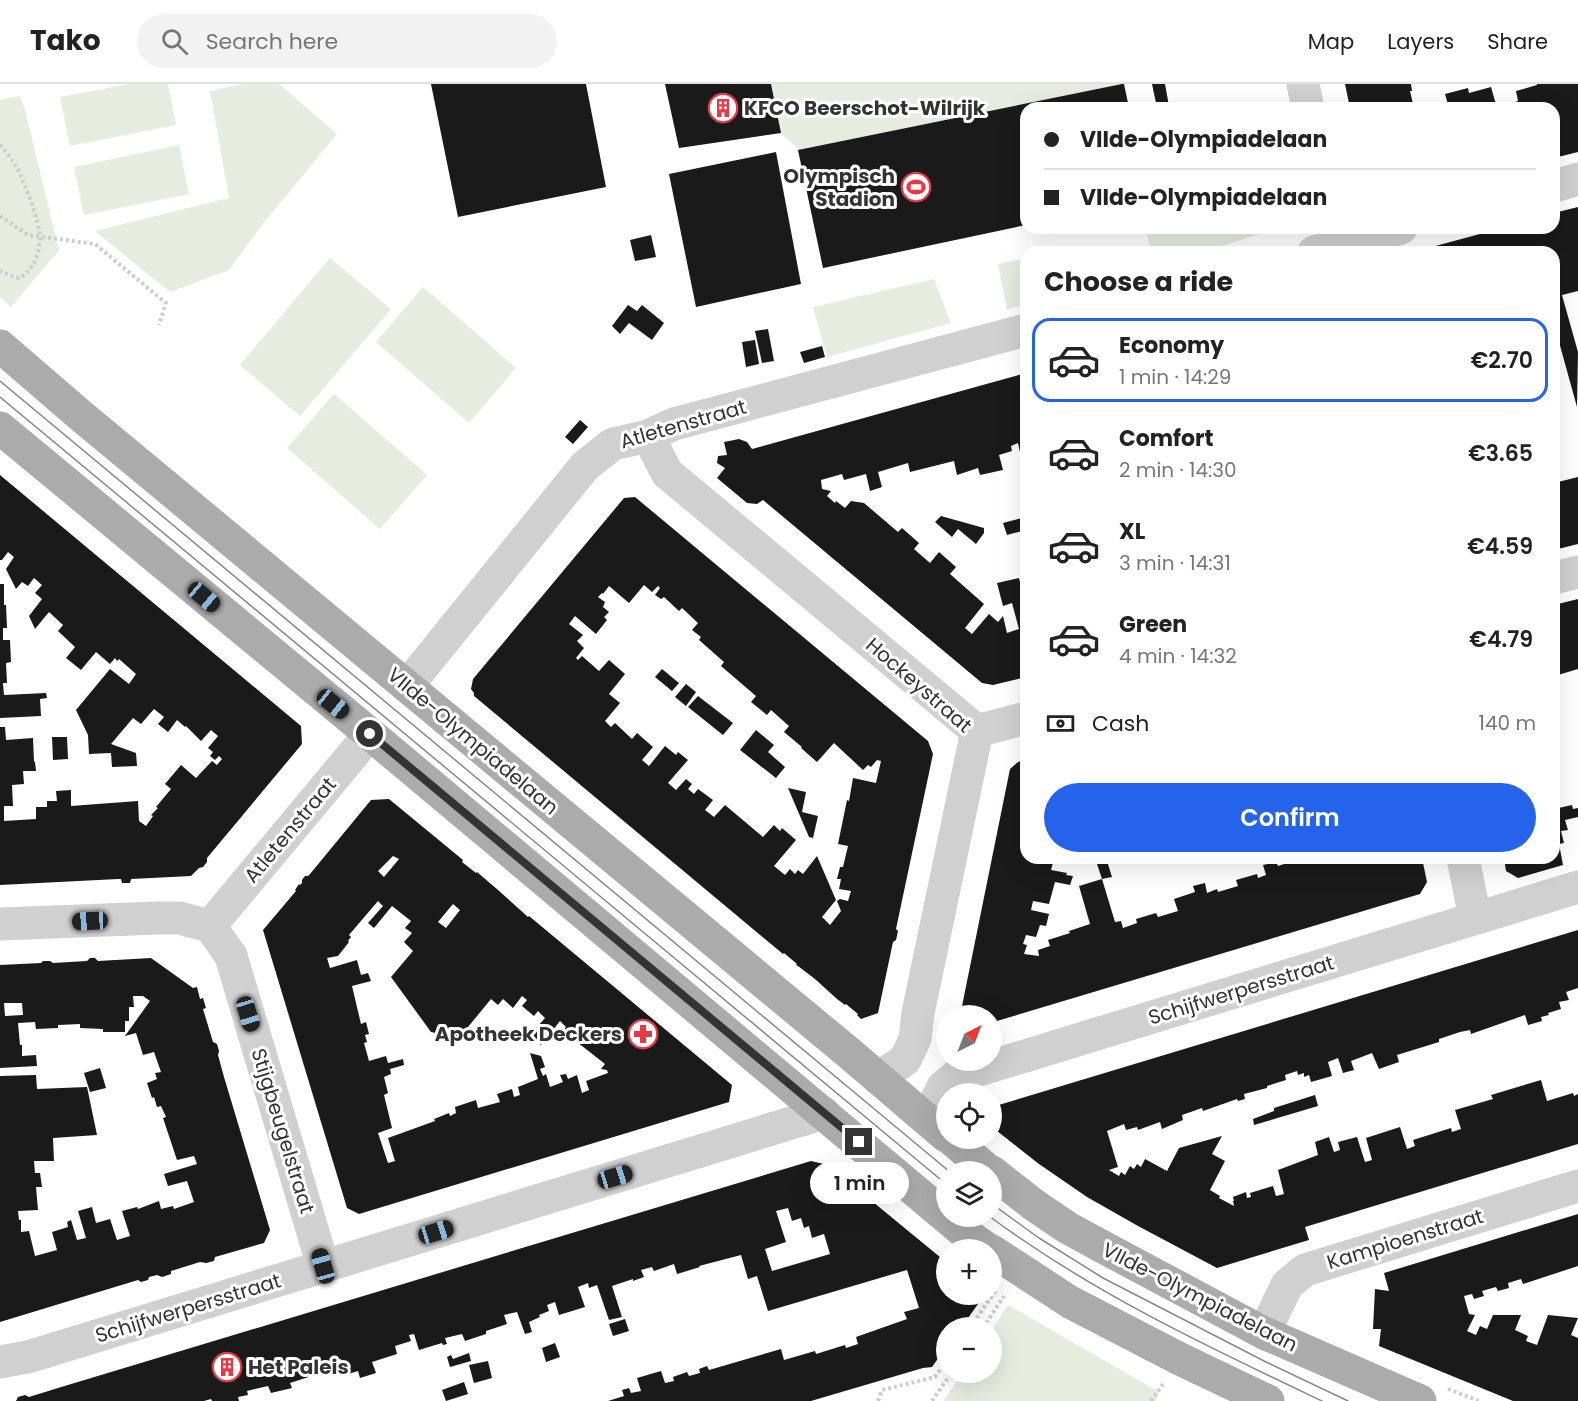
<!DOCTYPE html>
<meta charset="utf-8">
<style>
body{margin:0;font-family:Poppins,sans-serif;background:#f2f2f2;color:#222;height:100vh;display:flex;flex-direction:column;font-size:22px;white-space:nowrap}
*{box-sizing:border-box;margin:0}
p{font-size:20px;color:#767676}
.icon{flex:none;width:33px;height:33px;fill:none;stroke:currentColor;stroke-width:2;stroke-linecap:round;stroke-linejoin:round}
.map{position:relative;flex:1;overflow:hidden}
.side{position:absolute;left:1020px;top:162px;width:540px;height:618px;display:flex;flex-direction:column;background:#fff;border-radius:18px;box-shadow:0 6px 24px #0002}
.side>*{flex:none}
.hud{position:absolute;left:1020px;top:18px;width:540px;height:132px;border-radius:18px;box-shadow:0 6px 24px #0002;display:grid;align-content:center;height:132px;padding:0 24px;background:#fff}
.needle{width:39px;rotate:42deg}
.fabs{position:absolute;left:936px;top:921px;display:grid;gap:12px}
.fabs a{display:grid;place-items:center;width:66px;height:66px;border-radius:50%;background:#fff;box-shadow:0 6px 24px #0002;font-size:30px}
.end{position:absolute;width:27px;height:27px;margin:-14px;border:8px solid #333;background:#fff;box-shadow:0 0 0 3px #fff}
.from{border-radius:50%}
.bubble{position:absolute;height:42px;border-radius:21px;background:#fff;box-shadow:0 6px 24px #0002;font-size:20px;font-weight:600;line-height:42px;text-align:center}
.car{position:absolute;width:18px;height:36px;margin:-18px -9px;border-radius:8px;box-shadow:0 0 4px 2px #0007;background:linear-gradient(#222 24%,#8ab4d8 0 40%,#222 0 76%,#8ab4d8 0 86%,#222 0)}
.hud b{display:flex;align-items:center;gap:21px;height:57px;font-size:22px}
.hud b+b{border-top:2px solid #e0e0e0}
.hud i{width:15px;height:15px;background:#222}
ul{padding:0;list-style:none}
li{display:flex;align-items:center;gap:18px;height:84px;margin:0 12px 9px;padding:0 12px;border:3px solid transparent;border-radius:18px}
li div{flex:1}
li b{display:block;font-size:22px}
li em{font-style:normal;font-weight:600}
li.current{border-color:#2563eb}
li>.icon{width:54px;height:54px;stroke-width:1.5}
h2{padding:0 24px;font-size:27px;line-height:72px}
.pay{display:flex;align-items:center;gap:15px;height:66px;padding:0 24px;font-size:22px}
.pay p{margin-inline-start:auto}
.button{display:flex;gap:12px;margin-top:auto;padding:12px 24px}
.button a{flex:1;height:69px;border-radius:36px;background:#2563eb;color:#fff;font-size:24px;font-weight:600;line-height:69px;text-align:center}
header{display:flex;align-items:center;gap:36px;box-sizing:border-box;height:84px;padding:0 30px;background:#fff;border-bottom:2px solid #e0e0e0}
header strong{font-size:28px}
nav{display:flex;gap:33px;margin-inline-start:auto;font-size:21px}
.search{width:420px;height:54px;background:#f2f2f2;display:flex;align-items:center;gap:15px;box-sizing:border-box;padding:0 21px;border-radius:33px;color:#767676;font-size:22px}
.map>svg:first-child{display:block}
.green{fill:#e6ecdf}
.building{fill:#1a1a1a;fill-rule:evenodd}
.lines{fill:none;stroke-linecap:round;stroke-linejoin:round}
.path{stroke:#cdcdcd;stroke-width:4;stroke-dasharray:3 3;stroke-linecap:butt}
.minor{stroke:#d0d0d0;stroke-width:33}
.major{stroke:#ababab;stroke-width:33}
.tram{stroke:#888;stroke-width:1.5}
.route{stroke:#333;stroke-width:8}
.labels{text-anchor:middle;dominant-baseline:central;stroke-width:6;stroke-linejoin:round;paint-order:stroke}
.poi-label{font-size:20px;font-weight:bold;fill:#333;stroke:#fff;text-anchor:start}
.street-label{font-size:20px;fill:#333;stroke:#fff}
</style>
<header>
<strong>Tako</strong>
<div class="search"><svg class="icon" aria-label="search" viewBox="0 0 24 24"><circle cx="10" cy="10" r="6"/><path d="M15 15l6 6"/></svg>Search here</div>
<nav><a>Map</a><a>Layers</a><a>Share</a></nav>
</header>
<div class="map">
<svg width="1578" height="1317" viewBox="0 0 1578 1317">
<rect width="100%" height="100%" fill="#fff"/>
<path class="green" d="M129,0H168L176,41L70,62L60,13Z
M243,0H279L337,50L261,142L229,186L170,208L95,147L229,114L210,7Z
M665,0H1124L1129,24H1026V141L823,184L798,65L781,49L679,64Z
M20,12L25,26L59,166L11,223L0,213V16Z
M179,61L189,110L84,131L74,83Z
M1165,144H1277L1204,168H1152L1146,148Z
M330,174L391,225L300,332L240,281Z
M1026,174V220L1007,226L998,180Z
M934,195L951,239L827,273L813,223Z
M423,203L516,284L469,339L376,258Z
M334,310L427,391L380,445L287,364Z
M1008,1221L1159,1308L1156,1317H943L963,1289L992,1288V1246Z"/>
<path class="building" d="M431,0H586L606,103L458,133Z
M665,0H771L781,49L679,64Z
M1122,0H1124L1129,24H1026V141L823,184L798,66Z
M1152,0H1165L1169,22L1157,24Z
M1345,0H1411L1412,7H1410L1414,24H1350Z
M1537,0H1578V68L1554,74V24H1497L1518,17L1516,7L1537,1Z
M1491,3L1497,24H1449L1445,10L1468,4L1469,9Z
M776,68L801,200L696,223L669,90Z
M1578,123V207L1562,211L1578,268L1577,323L1554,240V168L1417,167L1502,144H1554V129Z
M651,151L656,173L635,177L630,156Z
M628,221L637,227L642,221L664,239L652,256L629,239L620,250L612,242Z
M768,245L774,277L762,279L755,247Z
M755,256L759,280L746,283L742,258Z
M822,262L825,273L804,279L800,268Z
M1026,289V372L1021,373L1018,359L1011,362L1012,367L999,371L1003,386L980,391L978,384L957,391L954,377L910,388L908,379L878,388L882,403L870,407L866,390L844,396L842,390L821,396L822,405L831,407L827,412L835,419L836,417L845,424L851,417L864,419L898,448L902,444L919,459L914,465L930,479L939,468L956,483L950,490L984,520L965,544L972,550L989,530L998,538L1003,532L1007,549L1019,545L1012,519L1003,522L997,499L1019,494L1022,506L1026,505V593L993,601L982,599L763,416L757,420L747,419L717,394L725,384L717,379L718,372L727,371L724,358L739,355L747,358L752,365Z
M580,336L588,343L573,360L565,353Z
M0,391L301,642L302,660L207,774V778L203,783L199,784L191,792L131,795L130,799H122L121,795H118L0,801V643H5L6,656L33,654L34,678H35L36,687H23L24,700L12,701L13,722H4V737L36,735V723H47V717H57L56,707L71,706V722L138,717L139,737L146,742L153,732L151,731L158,724L156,723L171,705L165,700L181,681L196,694L212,677L217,681L222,675L219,672L215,676L210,672L213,668L208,664L218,652L211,646L201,657L186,642L185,643L177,636L168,648L158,640L164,633L154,625L141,640L133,634L111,660L136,669L137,682L112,683L111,669L89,670L88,651L76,626L110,585L129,600L136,590L119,575L117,577L115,574L110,580L96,568L81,586L66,574L75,563L58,547L63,541L49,528L35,545L29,532L42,515L35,509L42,501L34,494L28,502L22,498L16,505L6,485L14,473L8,468L2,476H0Z
M1578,393V460L1554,466V399Z
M635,413L928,657L933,670L896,845L898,847L896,856L893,858L878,929L861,935L857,931L858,930L846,920L845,921L837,915L815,895L798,882L796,881L797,880L784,869L783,870L474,612V609L471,605L473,595L624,414ZM644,501L652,508L658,502L660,504L655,511L661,515L664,513L679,527L682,524L698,539L692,546L701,553L699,556L724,578L721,582L756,612L751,618L767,631L771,626L789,642L784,648L802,663L801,664L817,678L834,659L863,686L868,681L871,683L877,676L881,677L876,699L853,694L849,717L847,716L838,760L848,762L843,783H840L837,795H841L839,805L851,807L848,817L840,815L837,817L841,827L830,841L822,833L836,816L817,772L803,790L798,786L795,790L790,785L785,791L774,782L796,756L782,744L780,747L774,741L763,753L725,721L714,733L705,726L713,716L698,705L694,710L688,705L692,700L686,695L676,706L668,699L688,676L678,668L676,671L665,662L649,682L642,676L653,663L637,649L632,655L615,639L611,643L605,637L620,619L609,610L625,590L609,576L599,587L582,572L578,576L576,574L584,564L577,557L583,551L569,540L575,532L596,550L607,536L604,533L609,528L603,523L605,518L598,513L602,509L603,510L609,502L629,519Z
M941,432L984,444V449L976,460L958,445L952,453L935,438Z
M1026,433V446L1007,451L1003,439Z
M0,500H4V521H6L7,544H3V556H10L11,578L6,579L7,599H3L4,611L46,609L47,614L40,615L41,632L0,634Z
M1578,515V585L1558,591L1554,577V521Z
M662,585L679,599L672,607L655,593Z
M686,600L696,608L686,622L675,613Z
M698,612L733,639L723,651L688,623Z
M756,646L774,661L768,668L785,683L776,694L740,666Z
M52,653H67L68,675L53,676Z
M1026,676V774H1063V777L1054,775L1051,786L1067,789L1066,791L1073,792L1070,801L1055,798L1049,820L1033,817L1031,826L1049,830L1046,842L1040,841L1036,853L1026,851L1023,860L1027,861L1024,870L1039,872L1038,866L1050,862L1048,856L1070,849L1069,847L1090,840L1079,802L1102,795L1115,838L1121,837L1123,844L1137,839L1136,835L1156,829L1158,833L1178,827L1174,815L1195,808L1193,802L1205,799L1207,809L1217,805L1218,808L1238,802L1236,796L1257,790L1258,794L1266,791L1263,781L1276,778L1278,782L1303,774H1331L1333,779L1358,774H1422L1427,798L1420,810L997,937L1001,950L992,953V932H960L1010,685L1018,678Z
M788,704L806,708L802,728L818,732L813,754L809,753Z
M389,715L463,776L462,778L476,789L477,788L498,806L528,833L529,832L732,1001L729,1018L359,1130L347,1124L263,846L296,807L295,806L299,800L300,801L302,799V796L305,792H308L310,790L371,716ZM393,772L399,775L384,793L378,787ZM378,817L383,822L368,839L374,844L392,822L411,837L405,844L412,849L404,858L413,867L391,893L431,948L459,954L491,915L498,921L503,915L513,924L522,912L527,916L522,922L534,932L538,927L545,934L530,951L541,961L560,937L566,943L563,947L605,980L601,985L607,986L608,989L586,997L589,1006L582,1009L577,991L568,995L566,990L560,991L563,998L550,1003L546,990L543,992L540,985L545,983L541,972L530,969L538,995L518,1003L520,1011L514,1013L512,1005L497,1010L500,1018L478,1024L476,1016L455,1023L456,1029L450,1032L449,1029L434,1035L435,1037L388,1054L395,1077L388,1079L378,1049L392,1044L384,1011L388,1009L384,993L391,990L390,985L404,981L403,975L388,979L386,972L369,977L364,959L367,958L365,951L369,950L366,938L361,940L352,902L371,897L368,889L361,891L357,876L330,884L327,874L338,872L349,858L348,857L351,853L349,851ZM453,820L460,826L446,844L438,838Z
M1572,721L1573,725L1578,724V733L1565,736L1568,746L1561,747L1564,759L1559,760L1563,781L1518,794L1506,787L1504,774H1554V725Z
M1107,777L1112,793L1102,795L1097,780Z
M1578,846V904L1566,908L1569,916L1559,918L1561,925L1548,929L1549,931L1541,933L1542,937L1528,941L1525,931L1471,950L1470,946L1460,948L1439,955V958L1397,971L1399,978L1379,985L1372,969L1351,977L1354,986L1343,989L1338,974L1328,978L1332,992L1311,998L1309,991L1304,993V989L1298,991L1297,987L1285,991L1286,996L1267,1002V1004L1244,1010L1245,1015L1238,1017L1237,1015L1203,1027L1202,1024L1182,1031L1183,1036L1162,1045L1160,1038L1138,1046L1137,1043L1126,1046L1124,1040L1107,1047L1118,1083L1109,1086L1119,1092L1121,1088L1125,1091L1130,1082L1134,1085L1137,1080L1141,1083L1145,1075L1167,1087L1179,1064L1222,1052L1212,1070L1225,1077L1210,1106L1220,1112L1219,1114L1234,1122L1233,1117H1234L1233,1113L1246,1108L1247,1114L1251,1113L1250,1109L1273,1102L1276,1112L1284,1110L1278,1086L1318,1071L1315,1058L1329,1053L1334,1068L1340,1066L1338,1058L1357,1053L1365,1078L1372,1076L1366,1054L1400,1043L1407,1065L1415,1062L1413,1056L1451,1044L1452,1048L1461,1045L1455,1026L1493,1015L1491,1011L1541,996L1547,1017L1573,1009L1574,1012L1578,1010V1060L1305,1143L1309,1156L1217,1184L1138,1142L1087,1113L1039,1080L992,1043V1023Z
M90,874H95L98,877L151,874L193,904L197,903L200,915L203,914L206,924L203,925L213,958L217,960L219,967L218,971L224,993L270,1146L264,1159L215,1173L214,1177L206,1179L200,1178L171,1187V1190L162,1193L157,1191L149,1193L148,1196L141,1198L138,1196L0,1238V992L36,991L37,1005L87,1003L97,1051L53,1054L54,1077H34L35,1089H40L42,1103H36L38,1126L18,1127L19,1136H21V1148L29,1147L35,1172L57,1166L52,1148L68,1143L67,1138L71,1136L77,1156L86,1154L78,1127L92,1123L96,1139L110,1135L117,1156L130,1152L122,1127L137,1123L138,1125L159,1117L161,1125L173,1122L174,1125L194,1118L187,1097L168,1102L164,1090L197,1080L194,1072L177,1076L163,1034L166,1033L161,1022L157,1023L154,1013L152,1014L147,999L157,995L155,989L161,988L154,968L143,971L136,949L125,952L150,917L143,912H133L134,923H129V937H125V948H103V945L80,944V940L58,941V944L36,945L35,938L18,939L20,961H22V972L36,971L37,982L0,984V881L41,879L43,877H50L53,879L87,877ZM4,919H22L23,931L5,932Z
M100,984L106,1004L90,1008L84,989Z
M1315,1011L1318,1022L1254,1041L1253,1035L1274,1027V1024Z
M811,1077L828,1081L946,1178V1210H985L961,1244H946V1263L932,1283L923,1284L811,1317H608L624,1312L622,1306L629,1304L631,1309L641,1307L637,1294L661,1287L665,1299L674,1297L673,1293L687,1288L689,1292L700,1289L699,1285L707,1282L709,1286L781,1265L784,1276L815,1267L816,1270L845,1261L846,1264L858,1260L856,1253L907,1235L904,1228L919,1224L907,1186L768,1227L757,1192L748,1195L741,1171L699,1182L700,1183L677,1190L674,1180L654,1187L652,1183L641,1186L644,1193L633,1197V1195L612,1202L622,1233L609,1236L597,1201L589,1204L588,1199L578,1203L585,1223L559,1231L555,1218L547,1221L549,1227L539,1231L540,1233L529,1238L532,1248L525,1250L517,1228L504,1231L507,1240L486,1247V1250L465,1257L462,1250L445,1254L447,1260L443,1261L442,1259L419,1266L414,1250L409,1251L411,1257L395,1262L397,1270L372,1278L376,1289L360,1294L358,1287L345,1291L341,1275L319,1282L321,1289L290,1299L292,1304L271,1309L268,1302L247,1307L248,1311L238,1313L239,1317H212L211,1315L204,1317H16L18,1313L25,1311L29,1313L58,1304ZM788,1124L792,1137L801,1134L804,1144L809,1142L812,1154L824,1150L830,1170L772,1187L765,1165L786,1158L776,1127Z
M1578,1130V1182L1523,1200L1521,1195L1508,1199L1509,1204L1498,1207L1496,1203L1482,1207L1484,1212L1474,1215L1472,1210L1464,1212L1469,1230L1475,1231L1467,1247L1476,1251L1480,1242L1487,1245L1493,1231H1521L1515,1246L1528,1252L1526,1257L1537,1261L1548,1231L1578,1234L1571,1251L1578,1254V1317H1513L1379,1262L1381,1245H1373L1375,1205L1389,1207L1384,1189Z
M625,1235L629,1247L613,1252L609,1240Z
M555,1259L560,1273L546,1278L542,1264Z
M469,1269L471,1277L450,1283L447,1273L451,1271L453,1275Z
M488,1277L492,1294L474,1299L469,1281Z
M464,1298L468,1310L446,1317L442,1306Z"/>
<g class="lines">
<path class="path" d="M0,61C6,68 13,76 17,84C24,97 41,141 40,155C39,171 33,187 19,194L4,189L0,187
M0,132L28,151L95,160L166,219L159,241
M970,1244L996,1206
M983,1244L1004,1212
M1448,1305L1479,1317
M878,1317L882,1306L935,1293L946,1277
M932,1317L952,1288
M1151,1317L1163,1300"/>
<path class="minor" d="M1303,0L1308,24
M1554,102L1578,95
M1314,168L1401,144
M648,352L667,389L977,647L918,929L915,955L905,976L878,994
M1554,494L1578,488
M407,602L585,382L613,360L648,352L674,340L1026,246
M977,647L1026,634
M1463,774L1475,834
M0,840L157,834H179L210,842L231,872L323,1182
M210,842L370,650
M927,1035L943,1003L961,988L979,986L1578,803
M1264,1249L1287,1201L1305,1186L1578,1102
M0,1278L28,1273L824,1029"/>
<path class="major" d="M0,262L80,331L849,969L946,1052
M0,344L370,650L969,1152L989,1166
M950,1054L990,1088
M992,1088L1034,1121L1068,1144L1103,1163L1264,1249L1420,1317
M992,1167L1070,1218L1180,1275L1268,1317"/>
<path class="tram" d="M0,297L950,1088
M0,313L946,1100
M992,1120L1039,1154L1103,1194L1266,1278L1348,1317
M989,1132C1091,1208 1208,1263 1322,1317"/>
</g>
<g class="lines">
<path class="route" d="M370,650L859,1058"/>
</g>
<defs>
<g id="building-ring" transform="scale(1.5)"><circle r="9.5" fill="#fff" stroke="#e63946" stroke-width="1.5"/><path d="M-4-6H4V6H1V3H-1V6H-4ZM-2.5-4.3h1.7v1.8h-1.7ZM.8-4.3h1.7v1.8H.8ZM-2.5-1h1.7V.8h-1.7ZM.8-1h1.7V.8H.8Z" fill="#e63946"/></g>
<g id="stadium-ring" transform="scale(1.5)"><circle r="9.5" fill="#fff" stroke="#e63946" stroke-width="1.5"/><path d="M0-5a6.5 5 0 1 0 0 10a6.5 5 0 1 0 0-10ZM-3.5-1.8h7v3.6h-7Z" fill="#e63946"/></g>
<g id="pharmacy-ring" transform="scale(1.5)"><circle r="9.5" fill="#fff" stroke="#e63946" stroke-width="1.5"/><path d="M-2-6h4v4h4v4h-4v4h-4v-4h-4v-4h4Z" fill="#e63946"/></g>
</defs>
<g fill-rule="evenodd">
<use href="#building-ring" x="723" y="24"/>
<use href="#stadium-ring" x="916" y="103"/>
<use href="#pharmacy-ring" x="643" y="950"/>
<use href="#building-ring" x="227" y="1283"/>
</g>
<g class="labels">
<g class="poi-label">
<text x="744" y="24">KFCO Beerschot-Wilrijk</text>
<text x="895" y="92" text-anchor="end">Olympisch<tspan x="895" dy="23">Stadion</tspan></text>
<text x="622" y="950" text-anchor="end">Apotheek Deckers</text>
<text x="248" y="1283">Het Paleis</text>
</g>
<g class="street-label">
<text transform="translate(683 340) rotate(-16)">Atletenstraat</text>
<text transform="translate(919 601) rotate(41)">Hockeystraat</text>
<text transform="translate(473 657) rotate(40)">VIIde-Olympiadelaan</text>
<text transform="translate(290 746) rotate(-50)">Atletenstraat</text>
<text transform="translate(1241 906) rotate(-17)">Schijfwerpersstraat</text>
<text transform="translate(283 1047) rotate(73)">Stijgbeugelstraat</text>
<text transform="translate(1405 1155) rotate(-17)">Kampioenstraat</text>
<text transform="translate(1200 1213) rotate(27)">VIIde-Olympiadelaan</text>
<text transform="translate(188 1224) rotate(-17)">Schijfwerpersstraat</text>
</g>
</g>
</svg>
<div class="fabs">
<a><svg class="needle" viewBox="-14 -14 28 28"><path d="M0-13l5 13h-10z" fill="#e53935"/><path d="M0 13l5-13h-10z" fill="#767676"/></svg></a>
<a><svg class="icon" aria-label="locate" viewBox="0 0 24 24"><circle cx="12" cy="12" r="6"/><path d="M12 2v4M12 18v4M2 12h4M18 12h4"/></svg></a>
<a><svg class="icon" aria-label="layers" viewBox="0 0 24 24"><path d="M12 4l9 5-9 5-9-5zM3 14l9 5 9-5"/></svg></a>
<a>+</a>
<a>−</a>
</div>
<i class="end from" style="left:370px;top:650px"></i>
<i class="end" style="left:859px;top:1058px"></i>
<div class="bubble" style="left:810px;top:1078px;width:99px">1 min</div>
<i class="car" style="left:204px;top:513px;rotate:130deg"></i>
<i class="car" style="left:333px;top:620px;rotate:129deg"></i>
<i class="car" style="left:90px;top:837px;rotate:267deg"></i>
<i class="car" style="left:248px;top:930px;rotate:163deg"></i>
<i class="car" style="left:615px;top:1093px;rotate:73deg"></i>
<i class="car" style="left:436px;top:1148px;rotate:73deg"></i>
<i class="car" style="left:323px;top:1182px;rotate:344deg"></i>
<div class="hud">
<b><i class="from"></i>VIIde-Olympiadelaan</b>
<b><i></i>VIIde-Olympiadelaan</b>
</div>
<section class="side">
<h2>Choose a ride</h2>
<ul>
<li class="current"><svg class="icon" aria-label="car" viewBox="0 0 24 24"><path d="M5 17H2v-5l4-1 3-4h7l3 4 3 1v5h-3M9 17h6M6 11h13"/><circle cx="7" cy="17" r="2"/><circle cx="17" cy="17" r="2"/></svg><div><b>Economy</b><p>1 min · 14:29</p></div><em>€2.70</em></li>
<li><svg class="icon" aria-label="car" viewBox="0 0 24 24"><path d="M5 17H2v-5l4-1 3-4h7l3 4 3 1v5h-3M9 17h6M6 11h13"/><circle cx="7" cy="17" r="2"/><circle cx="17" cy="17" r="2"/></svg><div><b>Comfort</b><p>2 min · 14:30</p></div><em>€3.65</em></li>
<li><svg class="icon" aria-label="car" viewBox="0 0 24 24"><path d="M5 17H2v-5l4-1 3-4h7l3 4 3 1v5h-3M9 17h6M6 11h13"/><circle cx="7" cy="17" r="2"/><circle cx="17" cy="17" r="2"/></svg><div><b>XL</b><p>3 min · 14:31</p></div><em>€4.59</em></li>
<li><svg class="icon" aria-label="car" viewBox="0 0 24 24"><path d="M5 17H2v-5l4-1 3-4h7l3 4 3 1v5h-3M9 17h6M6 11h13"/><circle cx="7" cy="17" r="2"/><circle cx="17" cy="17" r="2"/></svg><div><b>Green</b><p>4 min · 14:32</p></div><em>€4.79</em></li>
</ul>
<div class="pay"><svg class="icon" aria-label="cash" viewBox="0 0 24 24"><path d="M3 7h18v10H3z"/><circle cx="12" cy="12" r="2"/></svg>Cash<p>140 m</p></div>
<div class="button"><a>Confirm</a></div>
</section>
</div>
